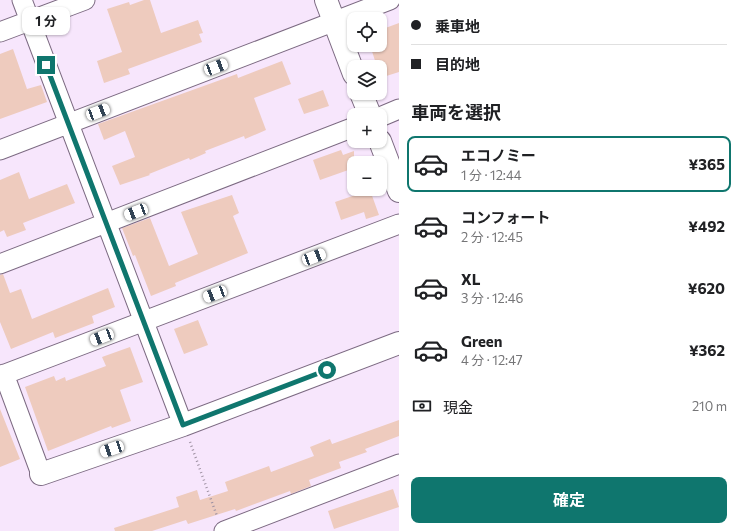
<!DOCTYPE html>
<html lang="ja">
<meta charset="utf-8">
<style>
body{margin:0;font-family:Commissioner,"Noto Sans JP",sans-serif;background:#f6f6f6;color:#202124;height:100vh;display:flex;flex-direction:column;font-size:15px;white-space:nowrap}
*{box-sizing:border-box;margin:0}
p{font-size:13px;color:#757577}
.icon{flex:none;width:22px;height:22px;fill:none;stroke:currentColor;stroke-width:2;stroke-linecap:round;stroke-linejoin:round}
.map{position:relative;flex:1;overflow:hidden}
.sheet{display:flex;flex-direction:column;background:#fff;width:340px}
.sheet>*{flex:none}
.hud{display:grid;align-content:center;height:88px;padding:0 12px;background:#fff}
.controls{position:absolute;left:347px;top:12px;display:grid;gap:8px}
.controls a{display:grid;place-items:center;width:40px;height:40px;border-radius:8px;background:#fff;box-shadow:0 1px 3px #0004;font-size:20px}
.end{position:absolute;width:18px;height:18px;margin:-9px;border:5px solid #0f766e;background:#fff;box-shadow:0 0 0 2px #fff}
.from{border-radius:50%}
.bubble{position:absolute;height:28px;border-radius:8px;background:#fff;box-shadow:0 1px 3px #0004;font-size:13px;font-weight:700;line-height:28px;text-align:center}
.car{position:absolute;width:12px;height:24px;margin:-12px -6px;border-radius:5px;box-shadow:0 0 3px 1px #0007;background:linear-gradient(#fff 24%,#345 0 40%,#fff 0 76%,#345 0 86%,#fff 0)}
.hud b{display:flex;align-items:center;gap:14px;height:38px;font-size:15px}
.hud b+b{border-top:1px solid #e0e0e0}
.hud i{width:10px;height:10px;background:#202124}
ul{padding:0;list-style:none}
li{display:flex;align-items:center;gap:12px;height:56px;margin:0 8px 6px;padding:0 4px;border:2px solid transparent;border-radius:8px}
li div{flex:1}
li b{display:block;font-size:15px}
li em{font-style:normal;font-weight:700}
li.selected{border-color:#0f766e}
li>.icon{width:36px;height:36px;stroke-width:1.5}
h2{padding:0 12px;font-size:18px;line-height:48px}
.pay{display:flex;align-items:center;gap:10px;height:44px;padding:0 12px;font-size:15px}
.pay p{margin-inline-start:auto}
.button{display:flex;gap:8px;margin-top:auto;padding:8px 12px}
.button a{flex:1;height:46px;border-radius:8px;background:#0f766e;color:#fff;font-size:16px;font-weight:700;line-height:46px;text-align:center}
main{display:flex;flex:1;min-height:0}
.map>svg:first-child{display:block}
.building{fill:#eecbbe}
.lines{fill:none;stroke-linecap:round;stroke-linejoin:round}
.minor-casing{stroke:#7c6a82;stroke-width:21}
.tertiary-casing{stroke:#7c6a82;stroke-width:24}
.path{stroke:#9f92a3;stroke-width:2.5;stroke-dasharray:1 3;stroke-linecap:butt}
.minor{stroke:#fff;stroke-width:19}
.tertiary{stroke:#fff;stroke-width:22}
.route{stroke:#0f766e;stroke-width:5}
</style>
<main>
<div class="map">
<svg width="399" height="531" viewBox="0 0 399 531">
<rect width="100%" height="100%" fill="#f7e6fc"/>
<path class="building" d="M144,0H150L161,33L198,20L203,33L199,34L202,42L128,69L130,74L104,83L97,61L122,52L107,9L129,2L130,5Z
M399,23V72L380,78V67H377L370,45H380V30Z
M13,49L27,89L41,85L47,102L0,119V54Z
M282,61L291,84L254,98L266,130L245,139L244,136L205,151L206,153L190,160L189,158L149,174L150,175L120,185L112,166L135,157L125,131L104,140L98,124L237,74L238,78Z
M323,90L329,106L304,114L298,99Z
M341,150L343,155L354,151V168L320,180L313,160Z
M19,172L29,199L67,184L75,203L23,223L26,230L7,237L4,230L0,232V180Z
M370,190L379,215L366,219L364,212L341,220L335,202Z
M232,195L239,213L233,216L248,253L175,283L176,286L151,296L135,255L133,256L122,228L150,218L169,266L198,254L181,212Z
M3,274L10,293L21,289L32,319L108,288L115,307L92,316L94,323L55,338L53,332L11,349L0,322V275Z
M198,320L208,345L184,354L174,329Z
M130,347L143,382L120,390L131,421L112,428L111,426L48,451L25,387L54,376L56,381L65,377L66,381L106,366L102,357Z
M0,409L20,459L0,467Z
M399,420V436L365,449L367,452L339,462L341,468L309,480L311,486L291,494L290,491L236,511L235,509L188,524L186,520L152,531H115L114,528L179,507L176,497L197,490L200,500L228,491L225,482L269,466L271,472L314,456L310,447L330,439L332,444Z
M393,489L399,507L334,529L328,511Z"/>
<g class="lines">
<g class="minor-casing">
<path id="minor" d="M22,0L183,425
M0,32L85,0
M380,117L399,109
M0,150L390,0
M0,264L354,127
M4,374L41,474
M0,376L399,224
M224,531L399,464"/>
</g>
<g class="tertiary-casing">
<path id="tertiary" d="M326,0L354,74
M361,93L370,115
M380,141L399,191
M41,474L183,425L399,343"/>
</g>
<path class="path" d="M190,442L217,516"/>
<use href="#minor" class="minor"/>
<use href="#tertiary" class="tertiary"/>
</g>
<g class="lines">
<path class="route" d="M46,65L183,425L327,370"/>
</g>
</svg>
<div class="controls">
<a><svg class="icon" aria-label="locate" viewBox="0 0 24 24"><circle cx="12" cy="12" r="6"/><path d="M12 2v4M12 18v4M2 12h4M18 12h4"/></svg></a>
<a><svg class="icon" aria-label="layers" viewBox="0 0 24 24"><path d="M12 4l9 5-9 5-9-5zM3 14l9 5 9-5"/></svg></a>
<a>+</a>
<a>−</a>
</div>
<i class="end from" style="left:327px;top:370px"></i>
<i class="end" style="left:46px;top:65px"></i>
<div class="bubble" style="left:22px;top:7px;width:48px">1 分</div>
<i class="car" style="left:216px;top:67px;rotate:69deg"></i>
<i class="car" style="left:98px;top:112px;rotate:69deg"></i>
<i class="car" style="left:136px;top:212px;rotate:249deg"></i>
<i class="car" style="left:314px;top:257px;rotate:69deg"></i>
<i class="car" style="left:215px;top:294px;rotate:249deg"></i>
<i class="car" style="left:102px;top:337px;rotate:249deg"></i>
<i class="car" style="left:112px;top:449px;rotate:251deg"></i>
</div>
<section class="sheet">
<div class="hud">
<b><i class="from"></i>乗車地</b>
<b><i></i>目的地</b>
</div>
<h2>車両を選択</h2>
<ul>
<li class="selected"><svg class="icon" aria-label="car" viewBox="0 0 24 24"><path d="M5 17H2v-5l4-1 3-4h7l3 4 3 1v5h-3M9 17h6M6 11h13"/><circle cx="7" cy="17" r="2"/><circle cx="17" cy="17" r="2"/></svg><div><b>エコノミー</b><p>1 分 · 12:44</p></div><em>¥365</em></li>
<li><svg class="icon" aria-label="car" viewBox="0 0 24 24"><path d="M5 17H2v-5l4-1 3-4h7l3 4 3 1v5h-3M9 17h6M6 11h13"/><circle cx="7" cy="17" r="2"/><circle cx="17" cy="17" r="2"/></svg><div><b>コンフォート</b><p>2 分 · 12:45</p></div><em>¥492</em></li>
<li><svg class="icon" aria-label="car" viewBox="0 0 24 24"><path d="M5 17H2v-5l4-1 3-4h7l3 4 3 1v5h-3M9 17h6M6 11h13"/><circle cx="7" cy="17" r="2"/><circle cx="17" cy="17" r="2"/></svg><div><b>XL</b><p>3 分 · 12:46</p></div><em>¥620</em></li>
<li><svg class="icon" aria-label="car" viewBox="0 0 24 24"><path d="M5 17H2v-5l4-1 3-4h7l3 4 3 1v5h-3M9 17h6M6 11h13"/><circle cx="7" cy="17" r="2"/><circle cx="17" cy="17" r="2"/></svg><div><b>Green</b><p>4 分 · 12:47</p></div><em>¥362</em></li>
</ul>
<div class="pay"><svg class="icon" aria-label="cash" viewBox="0 0 24 24"><path d="M3 7h18v10H3z"/><circle cx="12" cy="12" r="2"/></svg>現金<p>210 m</p></div>
<div class="button"><a>確定</a></div>
</section>
</main>
